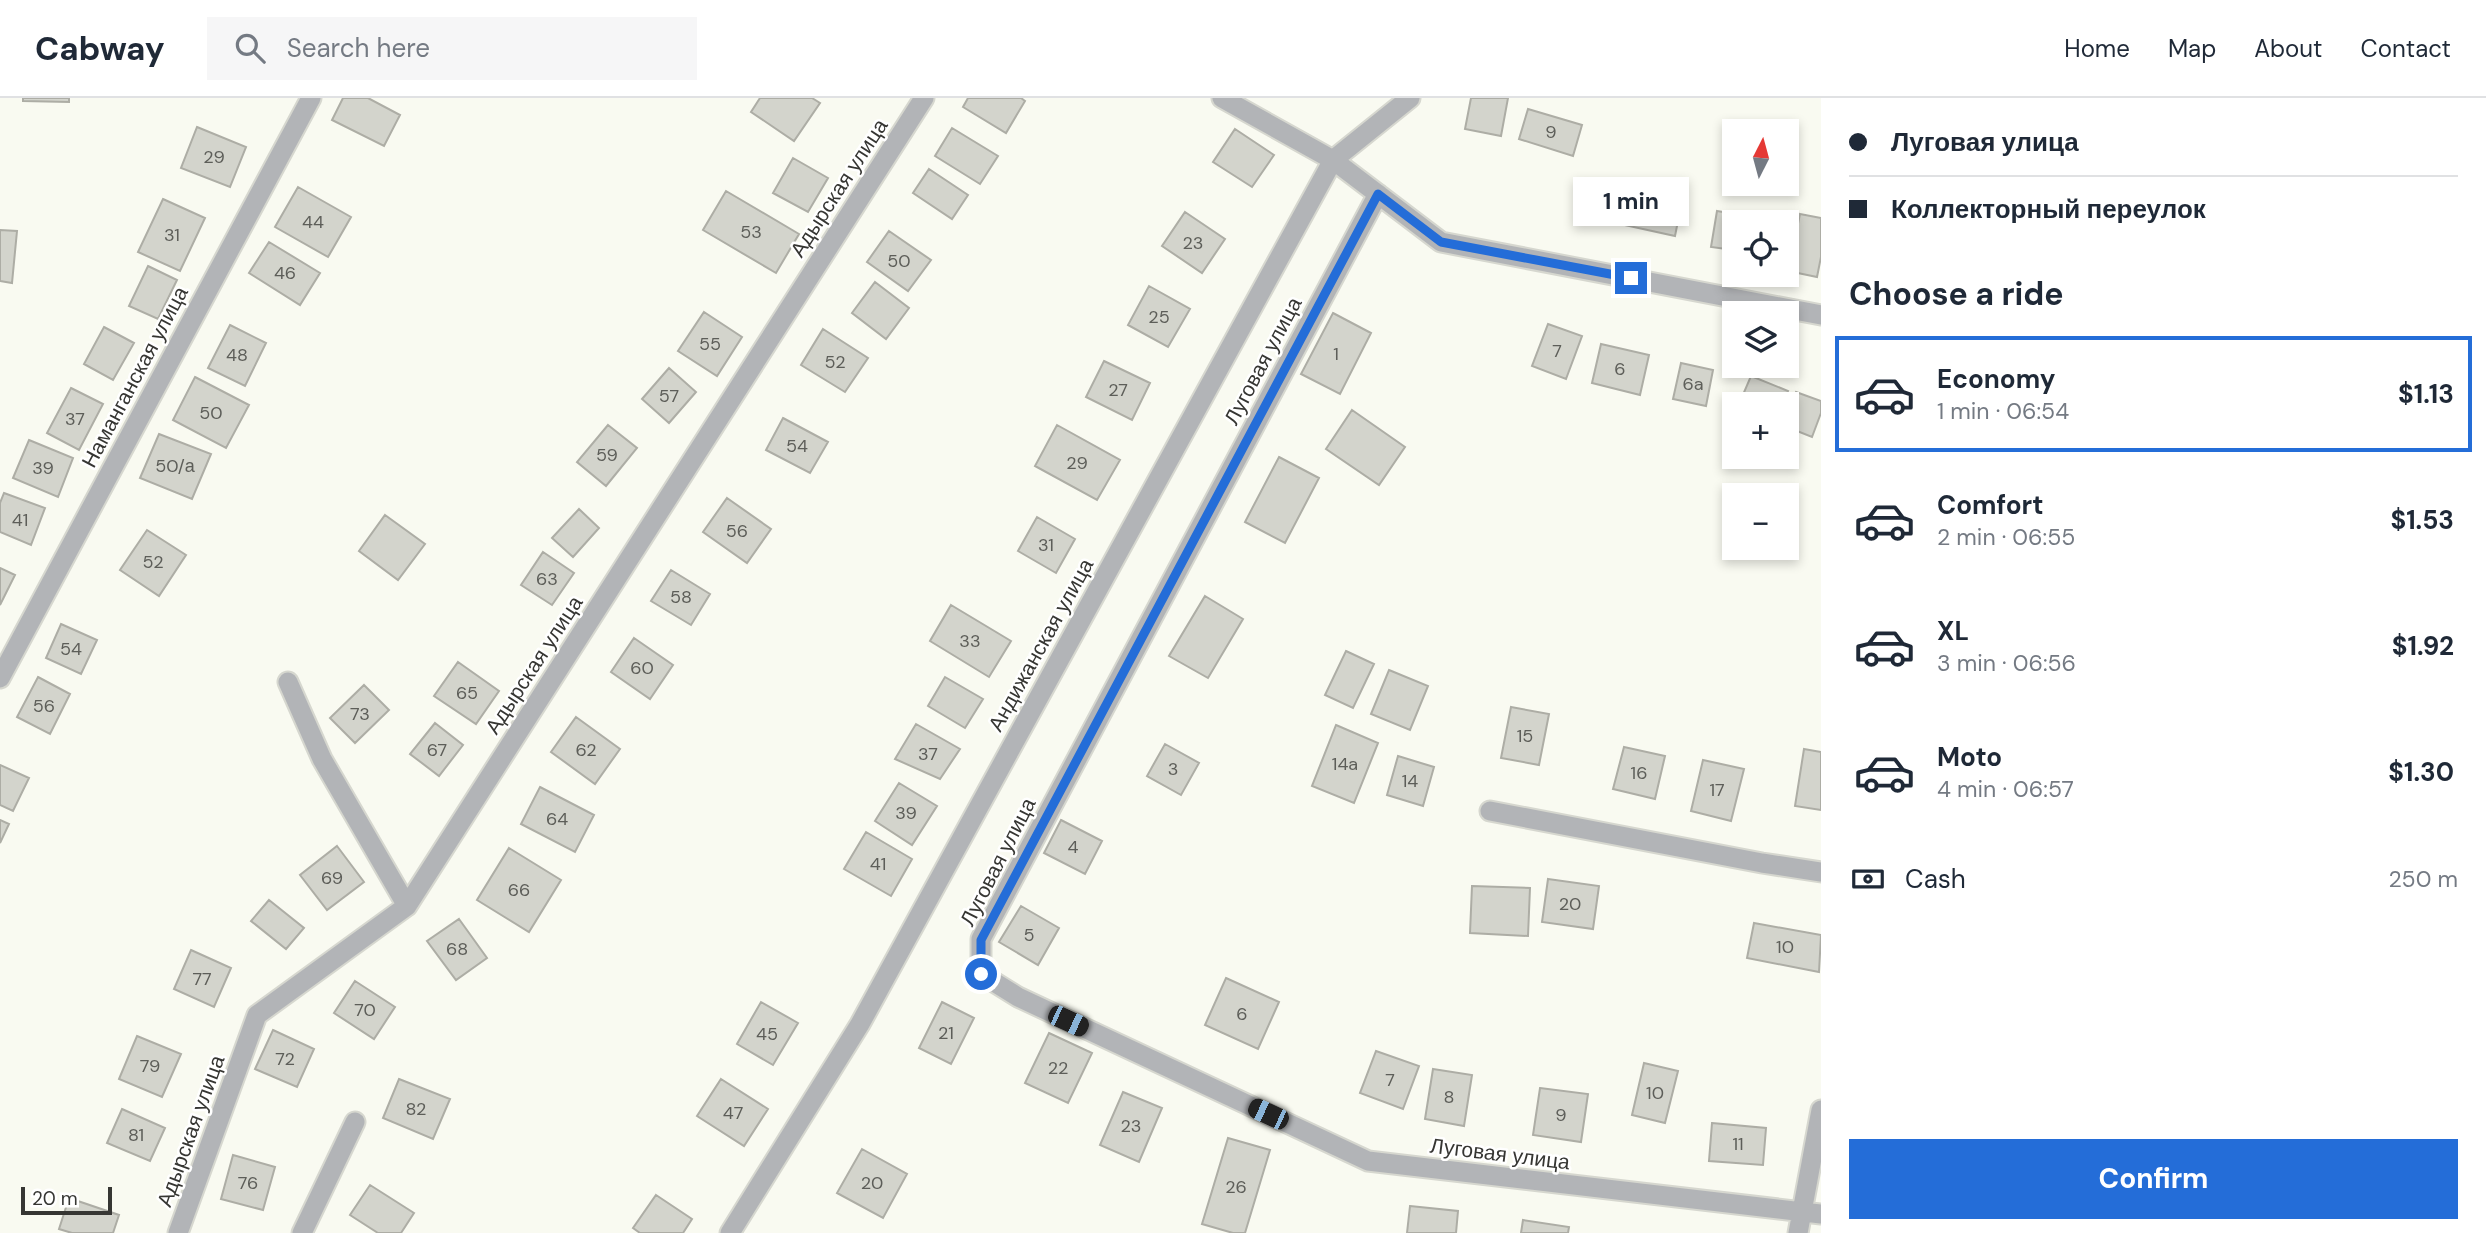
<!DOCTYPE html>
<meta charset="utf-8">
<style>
body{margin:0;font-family:"DM Sans",sans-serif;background:#f6f6f7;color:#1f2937;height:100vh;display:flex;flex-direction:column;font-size:26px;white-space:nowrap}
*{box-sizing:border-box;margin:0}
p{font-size:23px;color:#747a83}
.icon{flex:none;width:38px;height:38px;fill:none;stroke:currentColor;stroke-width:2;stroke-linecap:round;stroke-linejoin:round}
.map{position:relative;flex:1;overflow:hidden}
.panel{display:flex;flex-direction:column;background:#fff;width:665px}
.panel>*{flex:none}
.hud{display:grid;align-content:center;height:154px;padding:0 28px;background:#fff}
.needle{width:46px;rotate:6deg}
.tools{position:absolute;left:1722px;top:21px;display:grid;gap:14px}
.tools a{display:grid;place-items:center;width:77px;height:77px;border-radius:0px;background:#fff;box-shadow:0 4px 10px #0003;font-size:35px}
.scale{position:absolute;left:21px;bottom:18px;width:91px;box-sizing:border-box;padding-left:7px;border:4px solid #363633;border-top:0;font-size:19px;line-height:24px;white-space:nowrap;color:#363633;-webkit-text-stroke:5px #fff;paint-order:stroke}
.end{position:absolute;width:32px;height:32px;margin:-16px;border:9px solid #246dd8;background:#fff;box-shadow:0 0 0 4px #fff}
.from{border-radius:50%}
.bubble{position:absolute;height:49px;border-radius:0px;background:#fff;box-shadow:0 4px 10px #0003;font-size:23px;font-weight:700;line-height:49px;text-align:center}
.car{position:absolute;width:21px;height:42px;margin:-21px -10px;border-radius:9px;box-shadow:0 0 5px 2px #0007;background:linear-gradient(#222 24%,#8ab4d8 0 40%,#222 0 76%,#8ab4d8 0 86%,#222 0)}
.hud b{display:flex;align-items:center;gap:24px;height:66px;font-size:26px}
.hud b+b{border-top:2px solid #e0e1e3}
.hud i{width:18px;height:18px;background:#1f2937}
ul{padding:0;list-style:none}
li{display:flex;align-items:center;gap:21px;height:116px;margin:0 14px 10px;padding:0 14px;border:4px solid transparent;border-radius:0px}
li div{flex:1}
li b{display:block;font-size:26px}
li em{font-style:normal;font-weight:700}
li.current{border-color:#246dd8}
li>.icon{width:63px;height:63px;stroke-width:1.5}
h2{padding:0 28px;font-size:32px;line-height:84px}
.pay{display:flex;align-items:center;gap:18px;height:77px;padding:0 28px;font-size:26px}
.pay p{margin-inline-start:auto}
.action{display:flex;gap:14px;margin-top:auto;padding:14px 28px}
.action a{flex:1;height:80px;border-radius:0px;background:#246dd8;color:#fff;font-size:28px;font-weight:700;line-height:80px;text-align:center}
header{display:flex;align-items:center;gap:42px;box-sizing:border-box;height:98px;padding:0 35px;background:#fff;border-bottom:2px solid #e0e1e3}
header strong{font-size:33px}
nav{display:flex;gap:38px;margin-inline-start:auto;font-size:24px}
.search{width:490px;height:63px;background:#f6f6f7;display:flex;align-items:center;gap:18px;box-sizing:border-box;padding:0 24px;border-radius:0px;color:#747a83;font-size:26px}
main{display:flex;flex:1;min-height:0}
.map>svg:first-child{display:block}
.building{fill:#d3d4cc;stroke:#adada5;stroke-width:2}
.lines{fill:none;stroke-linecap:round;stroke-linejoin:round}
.minor-casing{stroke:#d6d7cf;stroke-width:23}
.minor{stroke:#b2b4b7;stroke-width:19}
.route{stroke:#246dd8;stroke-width:9}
.labels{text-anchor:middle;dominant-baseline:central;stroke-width:5;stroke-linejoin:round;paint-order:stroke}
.number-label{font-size:18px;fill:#5d5e59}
.street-label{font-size:21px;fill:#363633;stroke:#fff}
</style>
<header>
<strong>Cabway</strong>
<div class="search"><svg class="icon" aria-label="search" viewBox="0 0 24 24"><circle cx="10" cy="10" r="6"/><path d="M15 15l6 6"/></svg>Search here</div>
<nav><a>Home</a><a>Map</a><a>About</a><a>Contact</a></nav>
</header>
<main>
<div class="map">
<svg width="1821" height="1135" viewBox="0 0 1821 1135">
<rect width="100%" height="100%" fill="#f9faf1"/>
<path class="building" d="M23,0H69V4L23,3Z
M343,0H368L400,17L384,48L332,22Z
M760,0H812L820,5L794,43L751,14Z
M968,0H1021L1025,3L1006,35L963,9Z
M1471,0H1508L1501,38L1465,31Z
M1528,11L1582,27L1573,58L1519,41Z
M197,29L246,49L230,89L181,70Z
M952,30L998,58L980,86L935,58Z
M1235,31L1274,57L1252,89L1213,64Z
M793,60L828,80L808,114L773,95Z
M929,71L968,97L952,121L913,95Z
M298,89L351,119L328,159L275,129Z
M1627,92L1682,103L1675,138L1620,126Z
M726,93L799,136L776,175L703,132Z
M163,101L205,120L180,173L138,154Z
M1717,113L1759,120L1758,124H1734V152L1711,149Z
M1185,114L1225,141L1202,175L1162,148Z
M1800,116L1821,120V159L1817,179L1788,173Z
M0,132L17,133L12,185L0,183Z
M889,133L931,162L908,193L867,164Z
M269,144L320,175L300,207L249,175Z
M148,168L177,182L158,221L129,208Z
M875,184L909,210L886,241L852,215Z
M1149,188L1190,211L1168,249L1128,227Z
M704,214L742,239L717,278L678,253Z
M1333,215L1371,235L1340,296L1301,276Z
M1548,226L1582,238L1566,281L1532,268Z
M230,227L266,245L245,288L208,270Z
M104,229L134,245L113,282L84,266Z
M823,231L868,260L845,294L801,267Z
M1601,246L1649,257L1640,297L1592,285Z
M1104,263L1150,285L1132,322L1086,299Z
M1681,265L1713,272L1706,308L1673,301Z
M669,270L696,294L669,325L642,301Z
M1751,278L1788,293L1782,306H1739Z
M195,279L249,307L226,350L173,322Z
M71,290L103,306L79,352L47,335Z
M1796,294L1821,303V315L1812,339L1787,329V318Z
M1352,312L1405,349L1379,387L1326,351Z
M783,320L828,344L810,375L766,352Z
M608,327L637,350L606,388L577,364Z
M1057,327L1120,362L1097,402L1035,368Z
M159,336L211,356L192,401L140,380Z
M29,342L73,360L58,399L13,380Z
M1279,359L1319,380L1285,445L1245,424Z
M4,395L45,410L31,447L0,434V405Z
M727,400L771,431L747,465L703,434Z
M579,411L599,430L573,459L552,440Z
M385,417L425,446L398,482L359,453Z
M1037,419L1075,441L1056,475L1018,453Z
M147,432L186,457L159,498L120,472Z
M543,454L574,475L552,507L521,487Z
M0,470L15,477L0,507Z
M671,472L710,496L691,527L651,503Z
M1205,498L1243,521L1208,580L1169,558Z
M951,507L1011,543L989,579L930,543Z
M61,526L97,542L81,576L46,560Z
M634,540L673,567L650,601L611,574Z
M1346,553L1374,566L1353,610L1325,597Z
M458,564L499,593L476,626L434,598Z
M1389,572L1428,588L1410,632L1371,616Z
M38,579L70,596L50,636L17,619Z
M945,579L983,601L965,630L928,608Z
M364,587L389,612L355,645L330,620Z
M1511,609L1549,616L1539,667L1501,660Z
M576,619L620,651L595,686L551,654Z
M435,625L463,647L439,678L410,656Z
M916,626L960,651L940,681L895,661Z
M1336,627L1378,645L1354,705L1312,688Z
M1165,646L1199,665L1181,697L1147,678Z
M1624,649L1665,658L1655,701L1613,691Z
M1804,651L1821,654V712L1795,708Z
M1398,658L1434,669L1423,708L1387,697Z
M1703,662L1744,671L1731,723L1691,713Z
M0,667L29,680L13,713L0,707Z
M899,685L937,708L912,747L875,723Z
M540,689L594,717L575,754L521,726Z
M0,722L9,726L0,745Z
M1061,722L1102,743L1085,776L1044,755Z
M866,734L912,761L891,798L844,771Z
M337,748L364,784L327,812L300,777Z
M509,750L561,782L529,834L477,802Z
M1548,781L1599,788L1593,831L1542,824Z
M1472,788L1530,790L1528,838L1470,835Z
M269,802L304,830L286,851L251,823Z
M1021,808L1059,830L1038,867L999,844Z
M459,821L487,860L456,882L427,843Z
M1754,825L1821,837L1819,874L1747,860Z
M191,852L231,870L214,909L174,891Z
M1226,880L1279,904L1258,951L1205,927Z
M355,883L395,909L374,941L334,915Z
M761,904L798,925L773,967L737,946Z
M942,904L974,920L951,966L919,950Z
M273,932L314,951L297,989L255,971Z
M1049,935L1092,955L1068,1005L1025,985Z
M137,938L181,956L162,999L119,981Z
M1376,953L1419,968L1403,1011L1360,995Z
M1644,965L1678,973L1665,1025L1632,1017Z
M1433,971L1472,977L1464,1028L1425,1021Z
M399,981L450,1001L433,1041L383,1020Z
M721,981L768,1011L744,1048L697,1018Z
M1540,990L1588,996L1581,1044L1533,1037Z
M1123,994L1162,1010L1139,1064L1100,1047Z
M122,1011L165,1030L150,1063L107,1045Z
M1712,1025L1766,1030L1763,1067L1709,1063Z
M1228,1040L1270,1052L1245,1135H1233L1202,1126Z
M862,1051L907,1076L883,1120L837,1095Z
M233,1057L275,1069L263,1112L221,1101Z
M370,1087L414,1115L401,1135H378L350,1117Z
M656,1097L692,1121L683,1135H640L633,1130Z
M69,1100L119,1117L113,1135H72L59,1131Z
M1410,1108L1458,1113L1456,1135H1407Z
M1523,1122L1569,1129L1568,1135H1521Z"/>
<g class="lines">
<g class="minor-casing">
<path id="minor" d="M1222,0L1333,62L1441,144L1821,217
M1378,96L981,841V876L1018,899L1368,1063L1821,1116
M0,580L311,0
M288,584L322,661L407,808
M1490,713L1762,765L1821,774
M178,1135L257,917L407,808L924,0
M302,1135L355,1024
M730,1135L860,926L1333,62L1410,0
M1798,1135L1821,1012"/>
</g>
<use href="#minor" class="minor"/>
</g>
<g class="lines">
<path class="route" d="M981,876V842L1378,96L1441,144L1631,180"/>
</g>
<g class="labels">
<g class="number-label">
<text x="1551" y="34">9</text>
<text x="214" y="59">29</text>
<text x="313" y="124">44</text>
<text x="751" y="134">53</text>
<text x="172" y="137">31</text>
<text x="1193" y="145">23</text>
<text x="899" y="163">50</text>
<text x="285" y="175">46</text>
<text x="1159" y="219">25</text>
<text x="710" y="246">55</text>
<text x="1557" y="253">7</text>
<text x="1336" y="256">1</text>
<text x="237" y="257">48</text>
<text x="835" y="264">52</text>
<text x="1620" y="271">6</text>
<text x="1693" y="286">6a</text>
<text x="1118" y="292">27</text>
<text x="669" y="298">57</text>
<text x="211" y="315">50</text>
<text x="75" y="321">37</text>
<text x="797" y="348">54</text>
<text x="607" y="357">59</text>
<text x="1077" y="365">29</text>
<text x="175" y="368">50/а</text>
<text x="43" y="370">39</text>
<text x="20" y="422">41</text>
<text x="737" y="433">56</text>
<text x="1046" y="447">31</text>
<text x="153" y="464">52</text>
<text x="547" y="481">63</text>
<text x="681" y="499">58</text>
<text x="970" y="543">33</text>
<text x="71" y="551">54</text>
<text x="642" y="570">60</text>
<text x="467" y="595">65</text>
<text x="44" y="608">56</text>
<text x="360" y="616">73</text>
<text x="1525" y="638">15</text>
<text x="437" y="652">67</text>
<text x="586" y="652">62</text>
<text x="928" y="656">37</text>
<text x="1345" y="666">14a</text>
<text x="1173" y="671">3</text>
<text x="1639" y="675">16</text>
<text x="1410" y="683">14</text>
<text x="1717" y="692">17</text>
<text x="906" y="715">39</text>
<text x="557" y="721">64</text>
<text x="1073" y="749">4</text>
<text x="878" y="766">41</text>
<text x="332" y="780">69</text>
<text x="519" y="792">66</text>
<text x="1570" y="806">20</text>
<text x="1029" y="837">5</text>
<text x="1785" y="849">10</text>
<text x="457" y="851">68</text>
<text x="202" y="881">77</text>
<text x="365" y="912">70</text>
<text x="1242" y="916">6</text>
<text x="946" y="935">21</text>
<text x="767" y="936">45</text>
<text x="285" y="961">72</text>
<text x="150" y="968">79</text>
<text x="1058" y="970">22</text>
<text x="1390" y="982">7</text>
<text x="1655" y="995">10</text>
<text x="1449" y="999">8</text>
<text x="416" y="1011">82</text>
<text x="733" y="1015">47</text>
<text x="1561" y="1017">9</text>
<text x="1131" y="1028">23</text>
<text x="136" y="1037">81</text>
<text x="1738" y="1046">11</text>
<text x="248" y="1085">76</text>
<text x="872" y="1085">20</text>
<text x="1236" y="1089">26</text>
</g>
<g class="street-label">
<text transform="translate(839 90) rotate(-57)">Адырская улица</text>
<text transform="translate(1263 263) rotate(-62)">Луговая улица</text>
<text transform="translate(135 279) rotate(-62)">Наманганская улица</text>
<text transform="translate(1041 547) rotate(-61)">Андижанская улица</text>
<text transform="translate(534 567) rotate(-57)">Адырская улица</text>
<text transform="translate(998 764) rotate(-63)">Луговая улица</text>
<text transform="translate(191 1033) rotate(-70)">Адырская улица</text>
<text transform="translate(1500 1056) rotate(7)">Луговая улица</text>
</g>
</g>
</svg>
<div class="tools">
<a><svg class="needle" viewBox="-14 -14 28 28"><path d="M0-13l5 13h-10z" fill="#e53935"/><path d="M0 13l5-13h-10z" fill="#747a83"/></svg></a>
<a><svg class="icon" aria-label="locate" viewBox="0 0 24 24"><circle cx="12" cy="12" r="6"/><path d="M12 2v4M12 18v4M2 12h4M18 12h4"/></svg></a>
<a><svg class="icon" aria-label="layers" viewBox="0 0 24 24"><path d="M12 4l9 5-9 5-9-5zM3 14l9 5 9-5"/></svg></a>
<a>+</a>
<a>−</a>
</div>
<div class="scale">20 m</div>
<i class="end from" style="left:981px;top:876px"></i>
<i class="end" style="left:1631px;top:180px"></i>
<div class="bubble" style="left:1573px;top:79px;width:116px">1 min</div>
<i class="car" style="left:1068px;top:923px;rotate:115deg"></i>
<i class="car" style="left:1268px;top:1016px;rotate:295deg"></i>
</div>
<section class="panel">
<div class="hud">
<b><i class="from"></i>Луговая улица</b>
<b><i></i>Коллекторный переулок</b>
</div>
<h2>Choose a ride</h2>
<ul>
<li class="current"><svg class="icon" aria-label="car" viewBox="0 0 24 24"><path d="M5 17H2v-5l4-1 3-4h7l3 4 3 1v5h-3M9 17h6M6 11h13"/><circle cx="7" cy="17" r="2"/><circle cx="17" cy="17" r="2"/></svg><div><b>Economy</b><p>1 min · 06:54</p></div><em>$1.13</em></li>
<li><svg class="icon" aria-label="car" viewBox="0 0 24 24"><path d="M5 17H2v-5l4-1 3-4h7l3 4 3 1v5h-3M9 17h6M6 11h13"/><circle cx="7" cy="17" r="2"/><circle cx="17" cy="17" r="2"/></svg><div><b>Comfort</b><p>2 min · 06:55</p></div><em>$1.53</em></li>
<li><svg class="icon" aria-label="car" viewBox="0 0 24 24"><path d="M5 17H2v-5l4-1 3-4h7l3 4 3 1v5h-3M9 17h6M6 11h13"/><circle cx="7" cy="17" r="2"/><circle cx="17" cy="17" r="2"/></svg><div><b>XL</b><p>3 min · 06:56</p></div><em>$1.92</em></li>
<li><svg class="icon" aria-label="car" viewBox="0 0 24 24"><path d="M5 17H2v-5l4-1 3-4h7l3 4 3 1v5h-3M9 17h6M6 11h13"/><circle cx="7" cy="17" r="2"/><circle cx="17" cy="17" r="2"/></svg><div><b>Moto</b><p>4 min · 06:57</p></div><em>$1.30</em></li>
</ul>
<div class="pay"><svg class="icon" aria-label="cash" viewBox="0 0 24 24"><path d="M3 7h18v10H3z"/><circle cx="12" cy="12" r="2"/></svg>Cash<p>250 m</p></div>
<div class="action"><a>Confirm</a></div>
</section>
</main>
